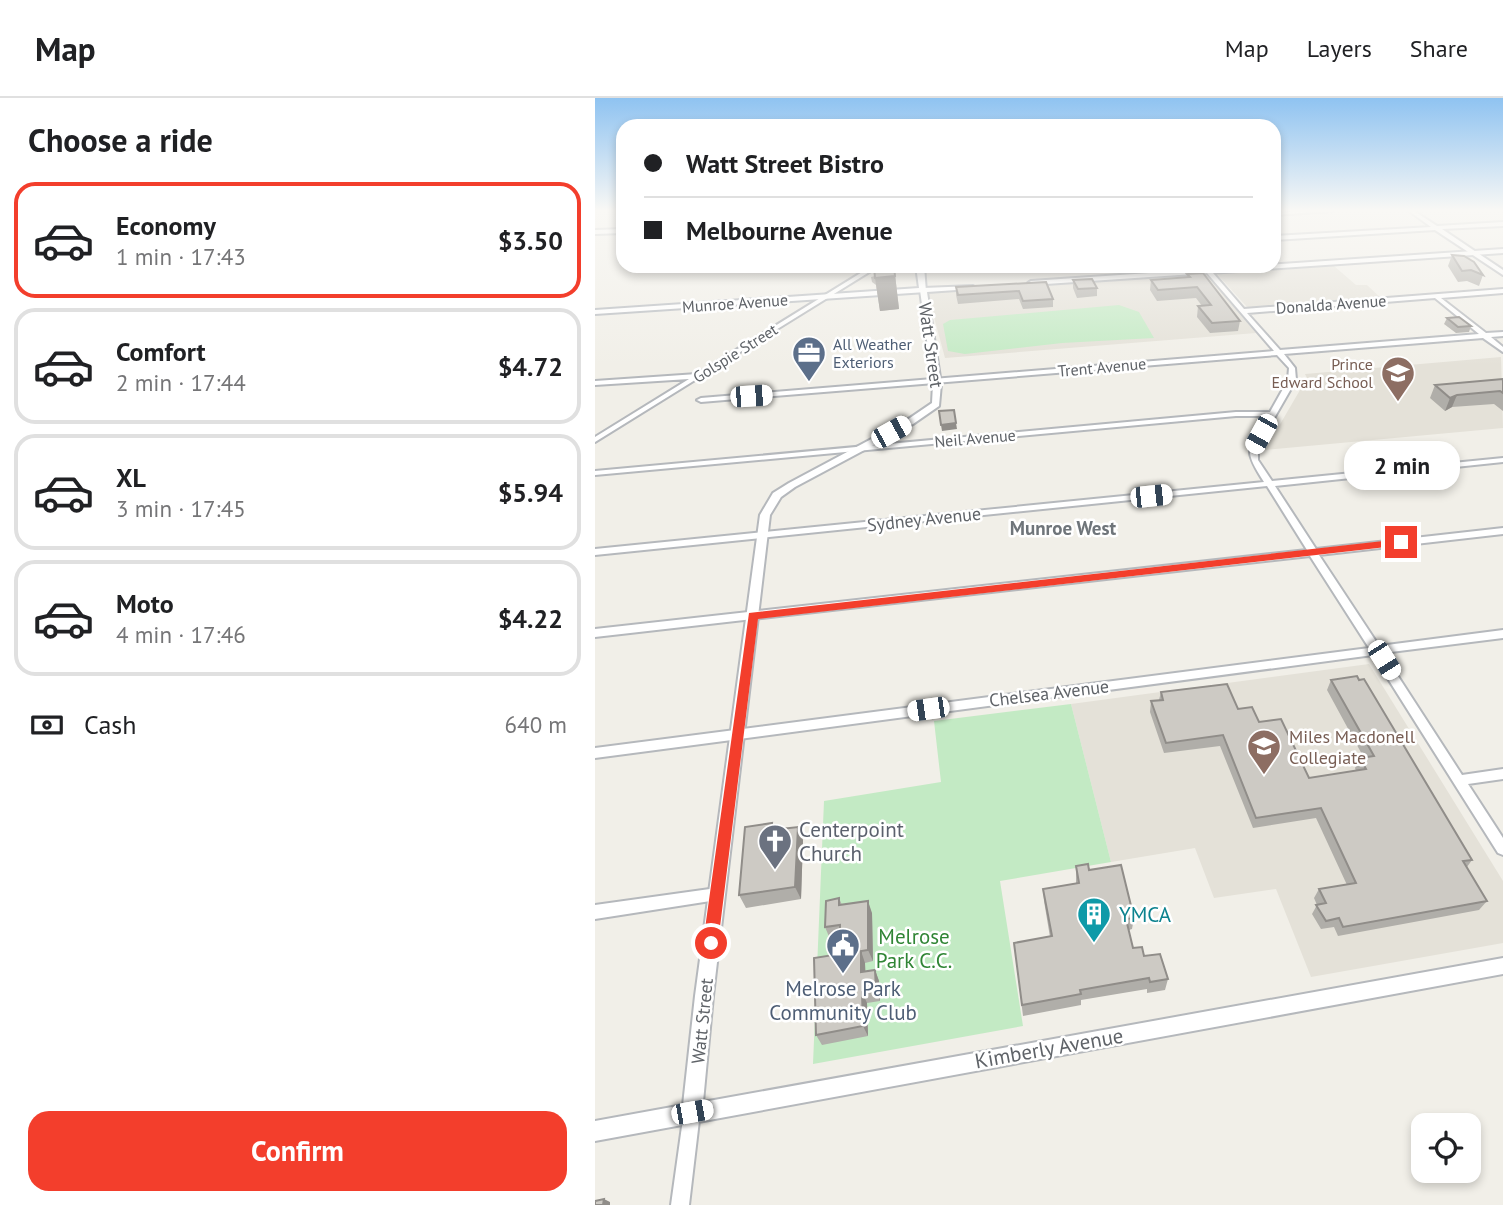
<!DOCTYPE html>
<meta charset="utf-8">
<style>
body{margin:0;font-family:"PT Sans",sans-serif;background:#f2f2f2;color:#202124;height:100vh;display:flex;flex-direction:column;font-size:26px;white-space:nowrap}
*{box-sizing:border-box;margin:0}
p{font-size:23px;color:#757577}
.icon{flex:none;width:38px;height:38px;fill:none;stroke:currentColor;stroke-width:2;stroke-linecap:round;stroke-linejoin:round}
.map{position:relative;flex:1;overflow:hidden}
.panel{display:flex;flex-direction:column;background:#fff;width:595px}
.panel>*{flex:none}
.guide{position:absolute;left:21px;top:21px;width:665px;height:154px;border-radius:21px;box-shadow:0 4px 10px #0003;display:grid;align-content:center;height:154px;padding:0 28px;background:#fff}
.buttons{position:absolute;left:816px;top:1015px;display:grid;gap:14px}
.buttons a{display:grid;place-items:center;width:70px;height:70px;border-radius:14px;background:#fff;box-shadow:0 4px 10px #0003;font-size:35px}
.end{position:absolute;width:32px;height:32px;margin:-16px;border:9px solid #f33e2c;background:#fff;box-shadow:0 0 0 4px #fff}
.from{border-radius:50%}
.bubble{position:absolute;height:49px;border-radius:21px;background:#fff;box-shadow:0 4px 10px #0003;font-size:23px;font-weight:700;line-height:49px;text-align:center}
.car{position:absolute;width:21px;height:42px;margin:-21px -10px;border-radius:9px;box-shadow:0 0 5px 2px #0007;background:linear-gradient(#fff 24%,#345 0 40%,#fff 0 76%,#345 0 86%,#fff 0)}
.guide b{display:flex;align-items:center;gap:24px;height:66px;font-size:26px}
.guide b+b{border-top:2px solid #e0e0e0}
.guide i{width:18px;height:18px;background:#202124}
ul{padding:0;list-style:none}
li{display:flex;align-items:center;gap:21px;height:116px;margin:0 14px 10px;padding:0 14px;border:4px solid #e0e0e0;border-radius:21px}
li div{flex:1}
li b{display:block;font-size:26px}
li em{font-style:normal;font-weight:700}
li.current{border-color:#f33e2c}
li>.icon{width:63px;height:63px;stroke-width:1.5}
h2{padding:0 28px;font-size:32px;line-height:84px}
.pay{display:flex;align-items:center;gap:18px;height:77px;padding:0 28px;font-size:26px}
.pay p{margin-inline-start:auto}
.button{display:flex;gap:14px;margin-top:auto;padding:14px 28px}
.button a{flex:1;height:80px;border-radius:21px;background:#f33e2c;color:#fff;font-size:28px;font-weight:700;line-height:80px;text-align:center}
header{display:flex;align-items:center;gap:42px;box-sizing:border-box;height:98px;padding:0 35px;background:#fff;border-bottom:2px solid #e0e0e0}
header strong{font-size:33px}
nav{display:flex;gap:38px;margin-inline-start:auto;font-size:24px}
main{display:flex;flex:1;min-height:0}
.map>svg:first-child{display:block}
.education{fill:#e4e1d8}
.green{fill:#c3eac4}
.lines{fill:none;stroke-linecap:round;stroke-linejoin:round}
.minor-casing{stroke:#b5b8bc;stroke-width:4}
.tertiary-casing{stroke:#b5b8bc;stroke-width:4}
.secondary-casing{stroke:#b6babf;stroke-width:4}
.minor{fill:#fff;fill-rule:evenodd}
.tertiary{fill:#fff;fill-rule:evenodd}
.secondary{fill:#fff;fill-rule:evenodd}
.wall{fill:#b0aea9}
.shaded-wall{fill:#908d89}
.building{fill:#cdcac4;stroke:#908d89;stroke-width:2}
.route{fill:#f33e2c}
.labels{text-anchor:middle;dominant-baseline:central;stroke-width:5;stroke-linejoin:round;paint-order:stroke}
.far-street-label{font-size:16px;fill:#5f6368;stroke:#fff}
.far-service-label{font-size:16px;fill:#4e5e75;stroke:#fff;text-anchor:start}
.far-education-label{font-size:16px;fill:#785e54;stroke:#fff;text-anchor:end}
.street-label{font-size:18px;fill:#5f6368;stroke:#fff}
.education-label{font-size:18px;fill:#785e54;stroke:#fff;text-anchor:start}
.neighbourhood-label{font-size:19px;font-weight:bold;fill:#6f757a;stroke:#fff}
.near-worship-label{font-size:21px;fill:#5b616d;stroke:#fff;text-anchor:start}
.near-culture-label{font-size:21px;fill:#0d838f;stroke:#fff;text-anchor:start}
.near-park-label{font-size:21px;fill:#308535;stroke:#fff}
.near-service-label{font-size:21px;fill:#4e5e75;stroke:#fff}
.near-street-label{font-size:21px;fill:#5f6368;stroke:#fff}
</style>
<header>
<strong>Map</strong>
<nav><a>Map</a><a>Layers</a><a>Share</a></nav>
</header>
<main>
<section class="panel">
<h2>Choose a ride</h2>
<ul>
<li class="current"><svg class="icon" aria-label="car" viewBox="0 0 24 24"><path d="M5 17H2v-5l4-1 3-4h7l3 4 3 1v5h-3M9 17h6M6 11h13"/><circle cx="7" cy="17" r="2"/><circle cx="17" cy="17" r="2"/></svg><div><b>Economy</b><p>1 min · 17:43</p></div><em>$3.50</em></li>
<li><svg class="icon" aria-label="car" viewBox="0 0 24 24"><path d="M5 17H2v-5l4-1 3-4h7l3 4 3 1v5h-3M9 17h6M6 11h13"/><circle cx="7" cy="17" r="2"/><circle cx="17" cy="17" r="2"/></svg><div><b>Comfort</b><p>2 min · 17:44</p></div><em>$4.72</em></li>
<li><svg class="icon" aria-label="car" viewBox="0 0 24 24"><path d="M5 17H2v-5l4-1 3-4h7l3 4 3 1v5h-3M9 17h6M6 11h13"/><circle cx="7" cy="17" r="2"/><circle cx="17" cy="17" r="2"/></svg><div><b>XL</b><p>3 min · 17:45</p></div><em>$5.94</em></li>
<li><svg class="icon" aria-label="car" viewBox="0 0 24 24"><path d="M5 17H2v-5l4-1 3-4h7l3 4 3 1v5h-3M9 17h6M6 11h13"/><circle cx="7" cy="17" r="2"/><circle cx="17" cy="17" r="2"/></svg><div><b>Moto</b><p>4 min · 17:46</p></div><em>$4.22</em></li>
</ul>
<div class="pay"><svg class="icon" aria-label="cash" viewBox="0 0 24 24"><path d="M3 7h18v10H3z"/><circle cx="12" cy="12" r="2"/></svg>Cash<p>640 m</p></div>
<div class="button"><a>Confirm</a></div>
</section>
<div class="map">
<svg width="908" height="1107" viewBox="0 0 908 1107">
<rect width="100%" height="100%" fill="#f1efe8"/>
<path class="education" d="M739,168L761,187H772L787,201L653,210L622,176Z
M610,174L661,235L350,260L332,193Z
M906,259L908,330L670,352L712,280L710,276Z
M774,566L908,783V845L716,879L681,791L619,800L600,750L516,764L476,606Z"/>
<path class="green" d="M524,207L544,214L559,240L467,245L370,256L353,253L348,226L355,222Z
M476,606L516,764L405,783L428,928L218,966L229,703L346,684L339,623Z"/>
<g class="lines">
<g class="minor-casing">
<path id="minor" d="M710,113H738L679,117V115Z
M814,113H819L842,128L908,124V128L847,131L908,172V177L840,132L679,142V138L836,129Z
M28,131V135L0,136V132Z
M277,168H284L0,344V339L94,281L0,287V283L102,276Z
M606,168H612L649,211L908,191V195L846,200L891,235L908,234V238L896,239L908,249V254L888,240L689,256L700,270L701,282L663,348V362L677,383L908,360V364L680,388L721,451L908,430V436L724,457L784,548L908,532V540L788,555L867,677L908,671V681L873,686L908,740V757L903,755L778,557L0,660V650L774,550L715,458L0,539V531L712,452L672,388L0,457V451L669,384C647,350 653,351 672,318H641L0,377V373L641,314H675L693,282L694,270L682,257L106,304L102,302L106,300L679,253ZM840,200L884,236L685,252L652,215Z
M122,790L127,792L129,796L127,800L122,802L0,821V807Z
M97,1006L103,1008L105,1014L94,1107H76L89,1014L91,1008Z"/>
</g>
<g class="tertiary-casing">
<path id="tertiary" d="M908,151V155L436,187L433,185L436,183Z
M378,188V190L376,191L332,194L346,286L344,308L318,326L200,389L186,399L175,417L118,898L108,1004L908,860V876L0,1043V1023L88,1007L100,898L165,417L178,395L194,385L312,322L337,305L338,286L325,192L328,190Z"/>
</g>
<g class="secondary-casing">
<path id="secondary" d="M321,168H329L331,194L0,216V212L324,190Z"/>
</g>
<use href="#minor" class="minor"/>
<use href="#tertiary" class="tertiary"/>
<use href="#secondary" class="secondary"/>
</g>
<path class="wall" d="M857,157L888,177L884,188L872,183L863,184L853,168Z
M299,168L304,211L285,213L281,187L277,184L276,179L280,178Z
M404,168H438V172L406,173Z
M592,176L645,223L643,233L615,235L602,219L603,208H607L601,200L562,203L555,192L556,182L592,180Z
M478,182L502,190V198L482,200L478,190Z
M451,184L458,201V209L428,211L424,201L363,206L361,197V189Z
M852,220L876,228L874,234L861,235L849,226Z
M908,281V313L899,306L857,309L850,313L835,300L840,287Z
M736,582L877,762L872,769L892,803L884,812L743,838L739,829L726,831L717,816L722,807L719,800L724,791L752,787L721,720L658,730L625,648L569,655L555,614L556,603L564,602L566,594L643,611L664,624L714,680L761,673L760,670L765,660H769L732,592Z
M177,725L180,732L208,742L206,801L151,810L144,797Z
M481,768L494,772L539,820L537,831L534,832L538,850L549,858L573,881L570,892L552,895V891L486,902V907L428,918L419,845L455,839L449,803L448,791L481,786Z
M244,800L247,807L277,815L278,863L270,865V874L280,872L284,883L285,903L272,905L273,938L227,947L221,937L245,856V840L235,841L230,829Z"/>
<path class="shaded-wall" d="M299,168L304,211L285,213L280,180Z
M862,297L857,309L850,313L855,300Z
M361,325L362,331L347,333L346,327Z
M203,729L208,742L206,801L200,789Z
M273,803L277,815L278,863L273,852Z
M266,853L270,865L271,885L266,874Z
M280,872L284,883L285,903L281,892Z
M267,894L272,905L273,938L268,928Z
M9,1101L15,1104V1107H8Z"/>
<path class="building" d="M857,157L869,158L879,164L888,177L876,172L867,173Z
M286,168H299L300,178L280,180L279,169Z
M608,175L645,223L617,225L603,208L616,207L602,189L563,192L556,182L595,179L592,176Z
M497,181L502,190L483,191L478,182Z
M451,184L458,201L428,203L424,193L363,197L361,189Z
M864,219L876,228L863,229L852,220Z
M908,281V295L905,293L862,297L855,300L840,287Z
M359,312L361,325L346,327L344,313Z
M762,578L764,582L769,581L877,762L868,763L892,803L748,829L744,820L731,823L721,807L731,805L724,791L761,785L726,710L661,720L628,637L571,645L556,603L568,602L566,594L632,586L643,611L657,609L664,624L686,621L714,680L771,671L765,660L779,658L736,582Z
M177,725L176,732L203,729L200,789L144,797L150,729Z
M493,766L494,772L526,767L539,820L531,821L538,850L547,849L549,858L565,856L573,881L555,884L554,880L485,892L486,896L427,907L419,845L457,838L448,791L484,785L481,768Z
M244,800V807L273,803V852L266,853V874L280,872L281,892L267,894L268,928L221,937L219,860L245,856V827L230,829L231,803Z
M9,1101L8,1107H0V1103Z"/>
<linearGradient id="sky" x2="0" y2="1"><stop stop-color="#8fc3f1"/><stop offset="0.42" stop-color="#f9f8f5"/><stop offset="1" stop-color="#f9f8f5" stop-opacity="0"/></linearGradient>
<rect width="908" height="268" fill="url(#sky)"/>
<path class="route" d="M806,441L809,442V447L163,521L123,845L121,850L116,853L110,850L108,845L154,515Z"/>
<defs>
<g id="office-pin" transform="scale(1.75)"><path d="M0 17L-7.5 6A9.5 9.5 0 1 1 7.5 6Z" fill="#5c6f8a" stroke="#fff"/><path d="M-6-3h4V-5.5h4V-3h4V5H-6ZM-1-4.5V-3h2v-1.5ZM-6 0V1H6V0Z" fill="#fff"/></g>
<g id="school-pin" transform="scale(1.75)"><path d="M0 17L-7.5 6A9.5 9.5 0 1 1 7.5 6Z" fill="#8d6e63" stroke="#fff"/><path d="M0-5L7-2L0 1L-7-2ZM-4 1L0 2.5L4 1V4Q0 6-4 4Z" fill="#fff"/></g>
<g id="church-pin" transform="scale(1.75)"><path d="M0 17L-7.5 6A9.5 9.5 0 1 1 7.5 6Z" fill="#6b7280" stroke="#fff"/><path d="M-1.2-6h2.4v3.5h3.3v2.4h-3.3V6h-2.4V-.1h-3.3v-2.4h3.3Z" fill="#fff"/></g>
<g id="building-pin" transform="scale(1.75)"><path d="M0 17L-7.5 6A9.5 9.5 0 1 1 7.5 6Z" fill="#0f9aa8" stroke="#fff"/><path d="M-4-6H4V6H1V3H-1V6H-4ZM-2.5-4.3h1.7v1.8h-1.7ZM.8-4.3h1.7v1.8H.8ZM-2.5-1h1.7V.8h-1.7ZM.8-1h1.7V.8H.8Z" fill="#fff"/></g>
<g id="civic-pin" transform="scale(1.75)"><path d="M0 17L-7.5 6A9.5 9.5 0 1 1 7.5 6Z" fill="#5c6f8a" stroke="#fff"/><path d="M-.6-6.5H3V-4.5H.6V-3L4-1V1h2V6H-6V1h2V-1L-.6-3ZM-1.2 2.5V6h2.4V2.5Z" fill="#fff"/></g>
</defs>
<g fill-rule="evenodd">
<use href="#office-pin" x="214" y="255"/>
<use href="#school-pin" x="803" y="275"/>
<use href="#school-pin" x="669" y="648"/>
<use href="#church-pin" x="180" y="743"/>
<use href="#building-pin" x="499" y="816"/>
<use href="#civic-pin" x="248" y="847"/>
</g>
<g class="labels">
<g class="far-street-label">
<text transform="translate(140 205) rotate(-4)">Munroe Avenue</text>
<text transform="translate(736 206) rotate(-4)">Donalda Avenue</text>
<text transform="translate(140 255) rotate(-32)">Golspie Street</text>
<text transform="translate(507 269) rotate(-5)">Trent Avenue</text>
<text transform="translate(380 340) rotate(-5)">Neil Avenue</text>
</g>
<g class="far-service-label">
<text x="238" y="246">All Weather<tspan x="238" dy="18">Exteriors</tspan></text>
</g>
<g class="far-education-label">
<text x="778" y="266">Prince<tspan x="778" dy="18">Edward School</tspan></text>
</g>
<g class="street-label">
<text transform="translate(336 247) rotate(82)">Watt Street</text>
<text transform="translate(329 421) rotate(-6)">Sydney Avenue</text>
<text transform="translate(454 595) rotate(-7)">Chelsea Avenue</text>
<text transform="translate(107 923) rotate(-84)">Watt Street</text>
</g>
<g class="education-label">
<text x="694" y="638">Miles Macdonell<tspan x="694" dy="21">Collegiate</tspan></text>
</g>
<g class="neighbourhood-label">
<text x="468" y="430">Munroe West</text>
</g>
<g class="near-worship-label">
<text x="204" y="731">Centerpoint<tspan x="204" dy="24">Church</tspan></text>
</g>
<g class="near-culture-label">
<text x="524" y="816">YMCA</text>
</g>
<g class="near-park-label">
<text x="319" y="838">Melrose<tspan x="319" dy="24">Park C.C.</tspan></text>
</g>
<g class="near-service-label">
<text x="248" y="890">Melrose Park<tspan x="248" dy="24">Community Club</tspan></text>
</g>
<g class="near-street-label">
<text transform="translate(454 950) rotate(-10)">Kimberly Avenue</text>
</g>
</g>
</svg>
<div class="buttons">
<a><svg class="icon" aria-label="locate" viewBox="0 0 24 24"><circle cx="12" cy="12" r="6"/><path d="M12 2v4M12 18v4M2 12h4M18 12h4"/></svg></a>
</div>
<i class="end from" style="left:116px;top:845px"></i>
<i class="end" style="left:806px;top:444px"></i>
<div class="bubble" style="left:749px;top:343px;width:116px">2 min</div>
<i class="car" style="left:156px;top:298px;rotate:86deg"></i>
<i class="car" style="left:296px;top:334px;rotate:61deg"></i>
<i class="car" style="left:666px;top:336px;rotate:209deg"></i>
<i class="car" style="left:556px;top:398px;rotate:84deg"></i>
<i class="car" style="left:789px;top:562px;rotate:148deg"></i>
<i class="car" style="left:333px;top:611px;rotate:262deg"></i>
<i class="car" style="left:97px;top:1014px;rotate:80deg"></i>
<div class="guide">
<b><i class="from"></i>Watt Street Bistro</b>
<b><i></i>Melbourne Avenue</b>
</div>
</div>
</main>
